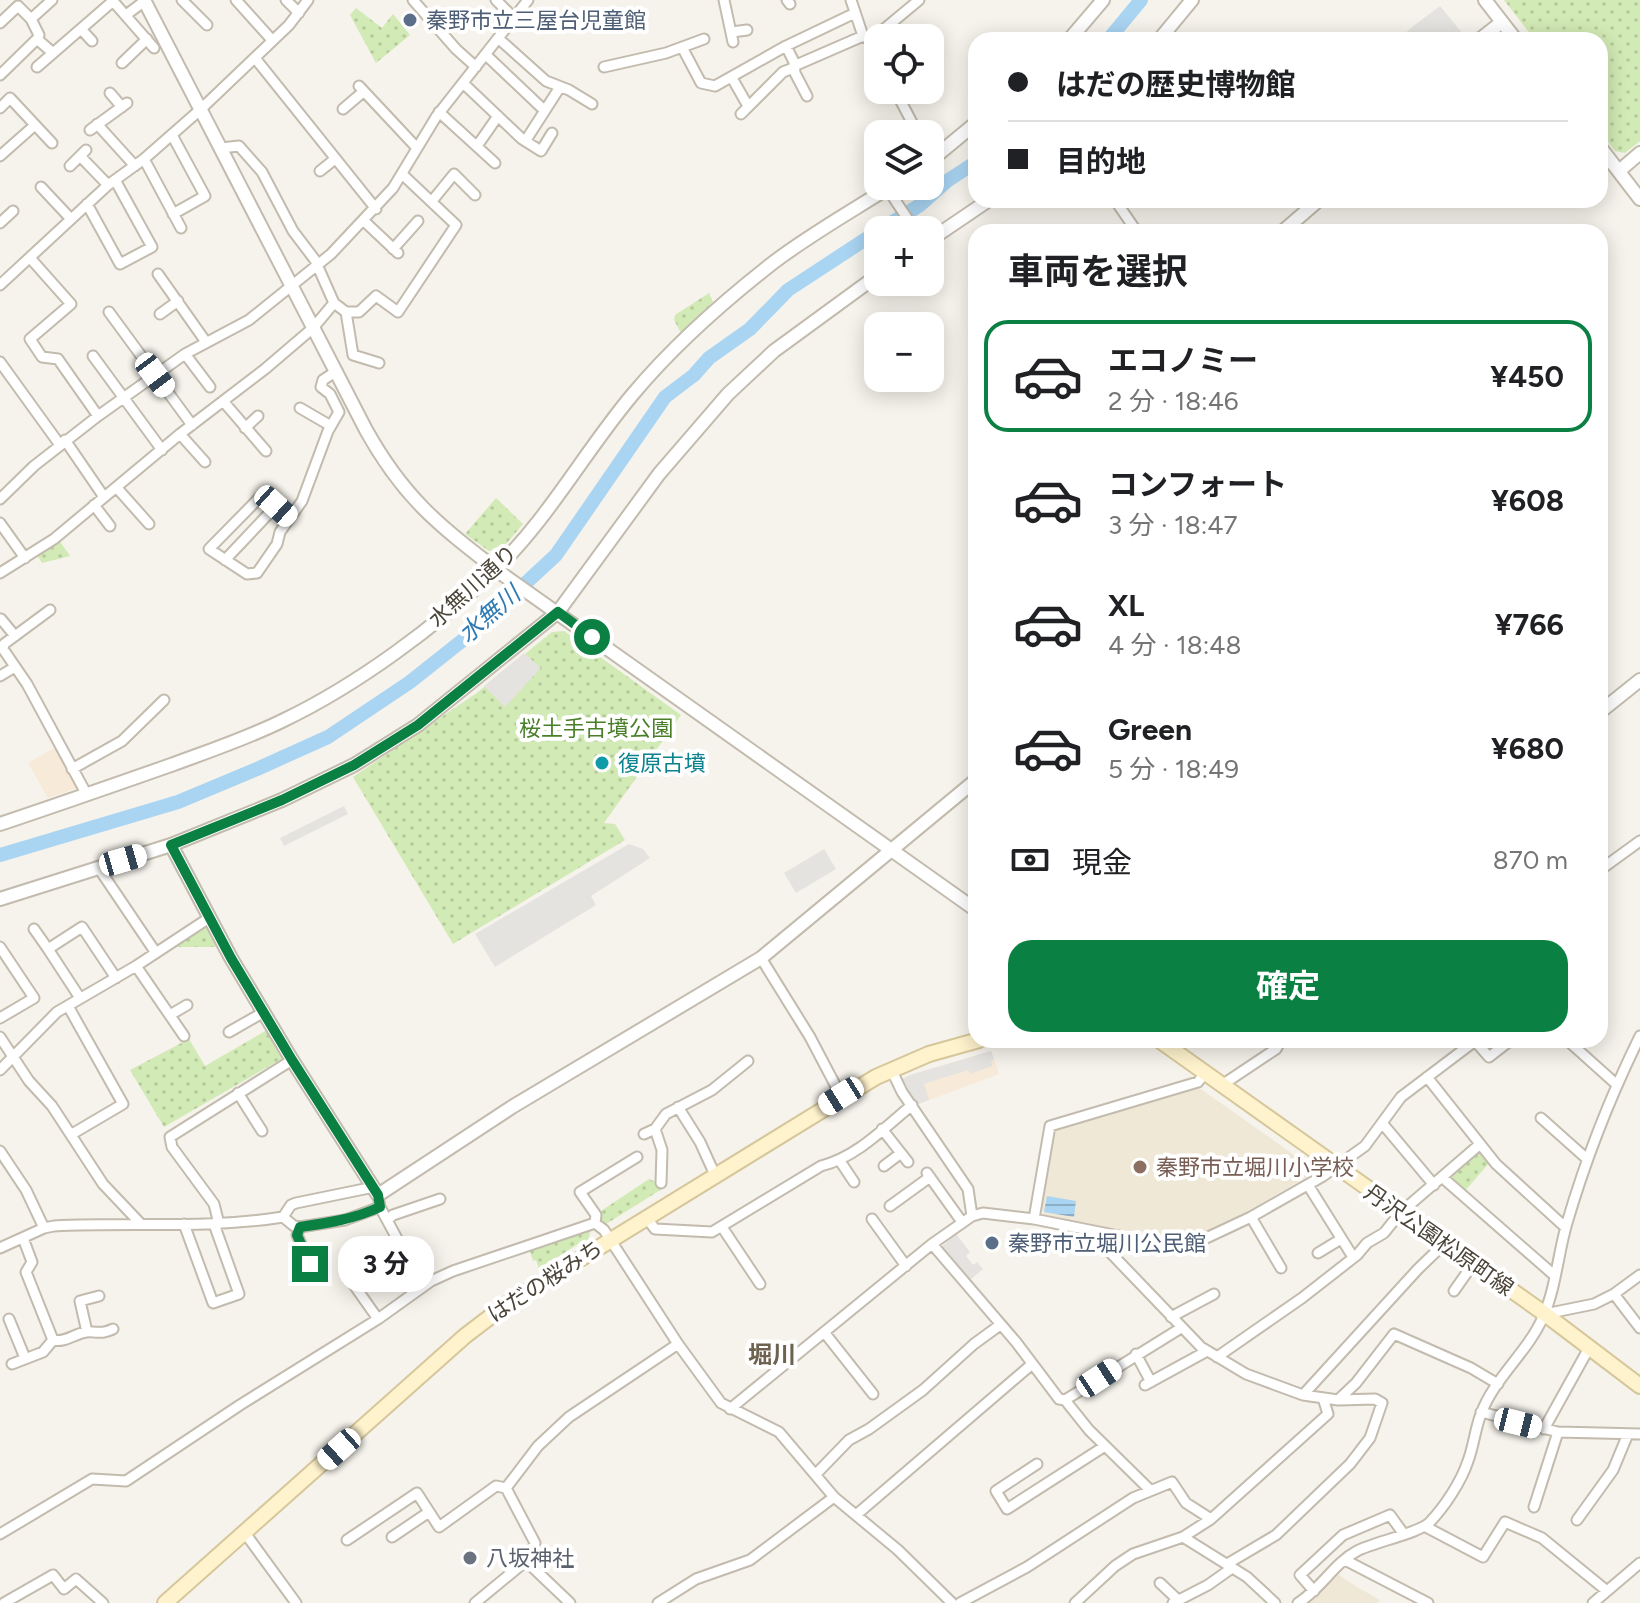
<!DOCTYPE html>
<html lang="ja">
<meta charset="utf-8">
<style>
body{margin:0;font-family:Figtree,"Noto Sans JP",sans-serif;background:#f2f2f2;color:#202124;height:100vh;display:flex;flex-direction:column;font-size:30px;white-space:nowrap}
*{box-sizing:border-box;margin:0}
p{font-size:26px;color:#757577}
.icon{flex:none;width:44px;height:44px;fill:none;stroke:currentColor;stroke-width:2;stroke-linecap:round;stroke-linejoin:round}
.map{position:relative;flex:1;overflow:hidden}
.details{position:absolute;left:968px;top:224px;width:640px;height:824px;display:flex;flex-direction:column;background:#fff;border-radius:24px;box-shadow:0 4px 20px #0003}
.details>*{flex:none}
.guide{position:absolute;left:968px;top:32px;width:640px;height:176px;border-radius:24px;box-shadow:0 4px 20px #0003;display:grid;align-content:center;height:176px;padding:0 40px;background:#fff}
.controls{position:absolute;left:864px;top:24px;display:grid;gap:16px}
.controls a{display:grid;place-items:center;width:80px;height:80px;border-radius:16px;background:#fff;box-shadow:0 4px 20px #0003;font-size:40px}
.end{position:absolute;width:36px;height:36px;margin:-18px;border:10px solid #0b8043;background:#fff;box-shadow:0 0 0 4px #fff}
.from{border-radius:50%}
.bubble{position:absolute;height:56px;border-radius:24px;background:#fff;box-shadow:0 4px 20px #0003;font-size:26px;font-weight:700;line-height:56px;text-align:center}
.car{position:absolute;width:24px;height:48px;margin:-24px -12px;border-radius:10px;box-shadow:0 0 6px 2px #0007;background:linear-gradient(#fff 24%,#345 0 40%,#fff 0 76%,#345 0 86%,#fff 0)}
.guide b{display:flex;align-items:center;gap:28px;height:76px;font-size:30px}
.guide b+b{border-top:2px solid #e0e0e0}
.guide i{width:20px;height:20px;background:#202124}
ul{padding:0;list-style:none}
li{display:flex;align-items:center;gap:24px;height:112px;margin:0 16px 12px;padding:0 24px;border:4px solid transparent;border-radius:24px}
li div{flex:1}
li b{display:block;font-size:30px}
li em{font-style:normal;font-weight:700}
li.current{border-color:#0b8043}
li>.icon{width:72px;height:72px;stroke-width:1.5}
h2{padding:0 40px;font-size:36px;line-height:96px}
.pay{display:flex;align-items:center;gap:20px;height:88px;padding:0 40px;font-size:30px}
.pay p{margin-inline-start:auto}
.button{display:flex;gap:16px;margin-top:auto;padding:16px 40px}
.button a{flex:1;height:92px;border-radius:24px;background:#0b8043;color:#fff;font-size:32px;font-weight:700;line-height:92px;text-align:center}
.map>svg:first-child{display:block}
.commercial{fill:#f7ead8}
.education{fill:#efe8d6}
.park{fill:url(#park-dots)}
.parking{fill:#e5e3e0}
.water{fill:url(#water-rules)}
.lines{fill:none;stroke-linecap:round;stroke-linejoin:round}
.river{stroke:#a9d4f2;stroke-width:14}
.minor-casing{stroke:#c2bbae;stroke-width:13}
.tertiary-casing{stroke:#c2bbae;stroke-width:16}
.secondary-casing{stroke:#d6c79b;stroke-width:18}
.minor{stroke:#fff;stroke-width:9}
.tertiary{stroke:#fff;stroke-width:12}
.secondary{stroke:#fff3cd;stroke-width:14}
.route{stroke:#0b8043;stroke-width:10}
.service-dot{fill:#5c6f8a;stroke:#fff;stroke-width:3}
.culture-dot{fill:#0f9aa8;stroke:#fff;stroke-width:3}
.education-dot{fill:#8d6e63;stroke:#fff;stroke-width:3}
.worship-dot{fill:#6b7280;stroke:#fff;stroke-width:3}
.labels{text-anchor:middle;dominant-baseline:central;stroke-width:8;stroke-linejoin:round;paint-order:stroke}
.service-label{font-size:22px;fill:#4e5e75;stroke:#fff;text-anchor:start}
.street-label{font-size:22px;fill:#4b4439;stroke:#fff}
.park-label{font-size:22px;fill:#4a7f2a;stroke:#fff}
.culture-label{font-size:22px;fill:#0d838f;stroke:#fff;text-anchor:start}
.education-label{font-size:22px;fill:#785e54;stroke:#fff;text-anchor:start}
.worship-label{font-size:22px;fill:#5b616d;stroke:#fff;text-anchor:start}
.water-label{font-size:24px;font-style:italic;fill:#2e7ab2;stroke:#fff}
.neighbourhood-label{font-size:24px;font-weight:bold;fill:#6e6250;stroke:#fff}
</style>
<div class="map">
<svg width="1640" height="1603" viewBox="0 0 1640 1603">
<defs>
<pattern id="park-dots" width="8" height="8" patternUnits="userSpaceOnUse" patternTransform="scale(2)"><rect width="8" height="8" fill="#d2eab5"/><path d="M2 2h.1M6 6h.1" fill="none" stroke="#b6ca9c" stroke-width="1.8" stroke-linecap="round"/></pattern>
<pattern id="water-rules" width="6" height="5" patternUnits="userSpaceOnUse" patternTransform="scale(2)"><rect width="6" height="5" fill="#a9d4f2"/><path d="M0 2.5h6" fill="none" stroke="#8caec5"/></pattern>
</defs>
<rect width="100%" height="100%" fill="#f6f3ec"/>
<path class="commercial" d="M54,748L58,749L80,787L48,798L28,763Z
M991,1051L999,1074L916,1105L903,1087L910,1075Z"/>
<path class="education" d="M1198,1087L1317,1171L1222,1226L1175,1242L1044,1215L1042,1207L1055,1127Z
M1336,1573L1357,1587L1380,1600L1377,1603H1306Z"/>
<path class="park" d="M1504,0H1640V141L1625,153L1615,151L1600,131V40H1535Z
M356,8L382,28L393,14L410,35L376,63L350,15Z
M709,293L713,302L681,333L674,320L675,315Z
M496,498L523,524L501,550L489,551L465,534Z
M59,540L70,556L42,563L36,553Z
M564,631L681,715L604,823L615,824L625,840L453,944L353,777L478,692L552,632Z
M203,926H207L218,947H171Z
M267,1030L284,1055L283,1058L164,1127L130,1070L189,1039L205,1066Z
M1477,1150H1480L1490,1162L1464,1192L1449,1179V1175Z
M649,1179L660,1184L662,1189L606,1224L598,1218V1213Z
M591,1229L588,1241L581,1242L539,1269L536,1260L533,1261L529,1248Z"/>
<path class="parking" d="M1440,6L1468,40H1397L1416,24Z
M524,653L541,668L505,707L484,686Z
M344,806L348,814L284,846L280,838Z
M629,844L643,849L650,858L591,896L596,905L495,967L475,934Z
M824,849L836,869L796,893L784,873Z
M991,1051L994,1059L991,1061L992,1066L970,1074L968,1070L924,1084L929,1100L916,1105L903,1087L900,1080L910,1075Z
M956,1234L970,1252L966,1256L973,1265L977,1262L983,1269L969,1281L941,1247Z"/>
<path class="water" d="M1047,1196L1076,1201L1074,1217L1044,1212Z"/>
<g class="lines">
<path class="river" d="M1108,40L1141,0
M880,230L920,205L947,181L976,162
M0,855L178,802L257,769L328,737L410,682L473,632L556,555L665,397L694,375L709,358L750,329L788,290L878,231"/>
<g class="minor-casing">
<path id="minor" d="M112,0L154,48
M182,0L207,25
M236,0L272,40
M286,0L299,13
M413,0L456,49L476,67
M496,0L514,18
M724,0L733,42
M787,0L790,4
M851,0L863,36L871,40L878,58
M126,15L146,0
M31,19L52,0
M0,23L18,6L31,19L39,35L37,39L53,53
M81,29L92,41
M732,32L747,30
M499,39L546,81L569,90L592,104
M871,40L919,0
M786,46L794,62L795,73L807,96
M682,47L701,83L715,86L786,46L855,13
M486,55L544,110
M255,58L376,209
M122,63L147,39
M794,66L863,36
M37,67L113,1
M604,67L666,53L704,39
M0,75L37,39
M732,78L748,106
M463,83L522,139L541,151L552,133
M359,86L417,148
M895,90L918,134
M110,93L122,107
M0,108L10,98L52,143
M343,109L363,92
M439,112L495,163
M741,114L783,72L793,68
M97,124L135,166
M90,130L127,103
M172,135L205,196L173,214
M526,140L560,87
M477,146L498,116
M221,148L239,146L262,172L293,231L315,260L334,303L346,312H359L376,296L398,312L456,225L402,174
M0,156L35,125
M80,156L108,185
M144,159L181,228
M70,166L86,150
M320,171L335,159
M41,187L71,219
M887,188L915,230
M1115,200L1137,232
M432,201L454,174L475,195
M87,204L120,264L152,247L115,180
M364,221L398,253
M0,223L13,211
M393,249L418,221
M31,259L71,304L30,339L42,357L58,359L98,416
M158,274L206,342
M0,285L108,185L144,159L201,109L289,25L308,0
M109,312L192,425
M346,312L353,355L379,363
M160,314L178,301
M185,354L210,387
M93,356L162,450
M0,362L60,445
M223,401L266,451
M300,408L331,426
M245,428L258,416
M180,434L205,462
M65,440L104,497
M117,488L149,524
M0,499L34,466L98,416L185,354L249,320L331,254L393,188L436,117L528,0
M94,505L110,526
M290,518L264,493L209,549L247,574L257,573L277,544L280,532L302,501L328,431L339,412L330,394L321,387L323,380L335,372
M0,523L25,558
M225,560L276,506
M0,573L54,539L180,434L265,369L313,328L334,303
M50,610L4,644L3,649L27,684L87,795
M1,619L15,636
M0,676L15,667
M72,769L122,741L164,700
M98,867L156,953
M1600,870L1640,841
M34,929L48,949
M0,947L34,998L0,1018
M761,958L810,1037L841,1096
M136,966L184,1036
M80,998L48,949L82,927L116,978
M68,1006L123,1104L72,1134
M170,1015L187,1005
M229,1032L264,1012
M0,1037L29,1081L52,1106L103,1184L140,1223
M1567,1040L1616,1084
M891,1069L902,1092L968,1189L972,1216
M0,1070L57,1012L136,966L209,918
M1427,1077L1496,1164L1565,1227
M1222,1085L1276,1049L1281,1040
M238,1093L262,1131
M678,1107L700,1142L715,1175
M1541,1118L1587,1159
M1382,1123L1434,1185
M655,1129L662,1150L661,1183
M882,1129L908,1162
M644,1134L655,1129L666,1114L712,1090L748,1061
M0,1151L26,1190L44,1228
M840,1161L854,1182
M884,1166L901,1153
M927,1173L962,1222
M1443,1178L1554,1275
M1308,1185L1353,1257
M378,1195L380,1207L423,1287
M890,1206L930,1177
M283,1217L294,1226L300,1227L345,1220L380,1207
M646,1217L655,1229L712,1232L821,1166C857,1157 884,1128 912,1105
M1251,1217L1281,1268
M872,1219L906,1266
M1034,1219L1050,1126L1198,1082L1205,1073
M387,1220L393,1215L440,1199
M595,1223L596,1215L580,1192L637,1157
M184,1224L213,1303L239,1294L214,1224
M219,1224L214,1204L172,1147L170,1137L292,1060
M300,1227L297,1235L310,1264
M722,1227L760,1284
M1099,1233L1104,1246L1201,1347L1246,1374L1303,1395L1338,1400L1375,1399L1382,1403L1370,1438L1350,1464L1276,1535L1227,1564
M23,1238L32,1262L26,1272L53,1340
M932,1244L1016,1342L1059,1399L1065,1400L1089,1430L1150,1490
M0,1248L44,1228L54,1226C131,1222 208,1229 283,1217L291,1205L296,1203L374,1187
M1318,1253L1341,1239
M354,1285L378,1319
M1454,1291L1473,1264
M1614,1294L1640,1328
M1545,1314L1594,1304L1614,1294L1640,1275
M1171,1317L1214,1294
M9,1319L25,1358
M87,1332L80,1301L99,1296
M824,1332L873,1394
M53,1340C65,1343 74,1334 86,1332C98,1331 100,1335 113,1329
M1136,1354L1151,1382
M1217,1357L1302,1298L1357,1255L1367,1243L1384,1233L1400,1213L1479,1145
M12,1364L43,1352L53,1340
M1145,1385L1207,1351
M1303,1395L1418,1269L1444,1244
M1065,1400L1181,1328
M1338,1400L1356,1383L1394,1334L1471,1368L1498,1384
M730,1409L932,1244L972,1216L983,1213L1034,1219L1169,1246L1189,1245L1202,1240L1251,1217L1323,1176L1365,1146L1401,1097L1475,1041L1489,1057L1511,1040
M1481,1412L1558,1432L1640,1434
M1544,1429L1589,1348
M1037,1464L996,1491L1007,1509L1105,1446
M816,1474L849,1440L869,1429L923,1390L974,1344L1000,1325
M1534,1507L1558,1432
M856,1515L1031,1365
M1577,1520L1613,1470L1628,1434
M1426,1527L1483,1557L1505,1522L1542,1538L1607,1591
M245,1533L296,1603
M0,1534L92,1479L126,1481L240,1405L378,1319L431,1281L453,1271L595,1223L604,1230L678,1344L721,1403L779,1432L834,1497L898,1550L952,1603
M392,1537L429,1512
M1183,1537L1247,1577L1275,1603
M347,1540L417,1493L439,1527L496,1486L506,1488
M1345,1560L1428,1603
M526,1561L570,1603
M1160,1583L1178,1600
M1314,1591L1300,1575L1343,1535L1390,1515L1403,1533
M4,1603L53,1575L64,1589L76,1579L103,1603
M475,1603L526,1561L535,1543L506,1488L538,1446L569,1417L678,1344
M658,1603L696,1579L750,1560L834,1497
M960,1603L1027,1567L1133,1498L1172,1482L1186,1503L1211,1519
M1075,1603L1115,1566L1133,1554L1183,1537L1211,1519L1328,1414L1323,1398
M1173,1603L1208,1585L1232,1568
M1298,1603C1321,1589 1334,1563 1357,1551C1374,1542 1420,1533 1430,1522C1445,1506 1461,1482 1468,1461C1474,1445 1475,1429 1481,1414C1494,1378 1528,1352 1543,1317C1556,1288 1558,1253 1567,1223C1586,1158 1610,1097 1640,1036
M1593,1603L1640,1563"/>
</g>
<g class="tertiary-casing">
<path id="tertiary" d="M144,0L366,430C405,500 440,526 502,574L976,910
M1485,0L1516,40
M1069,40L1103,0
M1159,40L1192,0
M1479,40L1502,22
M1600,147L1640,199
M930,161L976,123
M1619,171L1640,153
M1282,232L1319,200
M930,240L989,200
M1600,712L1640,680
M0,824C57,805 114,785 171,765C209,751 248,738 284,720C357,685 437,626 495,570C549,518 585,451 633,394C674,345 724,301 774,262C811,234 852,211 891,186
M171,845L231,958L292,1060L378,1195L512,1107L761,958L976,780
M0,899L171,845L282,800L354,765L418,725L558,612L659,474L728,394L774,351L878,275"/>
</g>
<g class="secondary-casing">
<path id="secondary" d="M1159,1040L1545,1314L1640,1386
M165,1603L465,1336L507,1304L876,1077L929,1054L979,1040"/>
</g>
<use href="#minor" class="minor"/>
<use href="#tertiary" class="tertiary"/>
<use href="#secondary" class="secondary"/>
</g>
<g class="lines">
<path class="route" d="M310,1264L297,1235L300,1227C328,1223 354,1219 380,1207L378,1195L292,1060L231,958L171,845L282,800L354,765L418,725L558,612L592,637"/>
</g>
<g class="service-dot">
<circle cx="410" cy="20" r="8"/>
<circle cx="992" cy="1243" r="8"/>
</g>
<circle class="culture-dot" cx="602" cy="763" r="8"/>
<circle class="education-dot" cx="1140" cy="1167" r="8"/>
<circle class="worship-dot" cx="470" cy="1558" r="8"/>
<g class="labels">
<g class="service-label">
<text x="426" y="20">秦野市立三屋台児童館</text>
<text x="1008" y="1243">秦野市立堀川公民館</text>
</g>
<g class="street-label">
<text transform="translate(473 586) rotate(-42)">水無川通り</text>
<text transform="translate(1439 1240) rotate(35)">丹沢公園松原町線</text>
<text transform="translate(545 1281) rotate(-33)">はだの桜みち</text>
</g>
<g class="park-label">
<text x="596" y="728">桜土手古墳公園</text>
</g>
<g class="culture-label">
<text x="618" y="763">復原古墳</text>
</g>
<g class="education-label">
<text x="1156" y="1167">秦野市立堀川小学校</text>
</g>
<g class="worship-label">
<text x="486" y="1558">八坂神社</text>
</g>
<g class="water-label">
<text transform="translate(489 614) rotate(-41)">水無川</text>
</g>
<g class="neighbourhood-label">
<text x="772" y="1354">堀川</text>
</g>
</g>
</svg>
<div class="controls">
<a><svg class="icon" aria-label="locate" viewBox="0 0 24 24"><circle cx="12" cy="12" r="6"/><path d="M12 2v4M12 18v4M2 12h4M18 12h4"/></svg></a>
<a><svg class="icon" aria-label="layers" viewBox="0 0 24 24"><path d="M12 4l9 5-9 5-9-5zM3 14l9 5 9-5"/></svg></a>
<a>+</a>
<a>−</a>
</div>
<i class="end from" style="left:592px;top:637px"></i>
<i class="end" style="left:310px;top:1264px"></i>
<div class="bubble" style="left:338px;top:1236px;width:96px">3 分</div>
<i class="car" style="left:155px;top:375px;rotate:143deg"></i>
<i class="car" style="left:276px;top:506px;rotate:132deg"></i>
<i class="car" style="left:123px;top:860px;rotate:74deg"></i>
<i class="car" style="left:841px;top:1096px;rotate:238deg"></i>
<i class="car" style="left:1099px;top:1378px;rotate:57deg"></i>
<i class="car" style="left:1518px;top:1423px;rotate:104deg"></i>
<i class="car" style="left:339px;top:1449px;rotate:228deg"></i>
<div class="guide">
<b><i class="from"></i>はだの歴史博物館</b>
<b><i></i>目的地</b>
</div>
<section class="details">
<h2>車両を選択</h2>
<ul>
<li class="current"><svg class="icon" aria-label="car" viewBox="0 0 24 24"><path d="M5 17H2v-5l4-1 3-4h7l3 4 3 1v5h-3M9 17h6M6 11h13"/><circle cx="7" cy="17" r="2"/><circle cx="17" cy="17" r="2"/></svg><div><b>エコノミー</b><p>2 分 · 18:46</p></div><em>¥450</em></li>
<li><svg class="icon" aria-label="car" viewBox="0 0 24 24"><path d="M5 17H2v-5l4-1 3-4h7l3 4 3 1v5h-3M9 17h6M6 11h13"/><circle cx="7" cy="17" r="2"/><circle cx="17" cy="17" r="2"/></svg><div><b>コンフォート</b><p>3 分 · 18:47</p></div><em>¥608</em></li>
<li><svg class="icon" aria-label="car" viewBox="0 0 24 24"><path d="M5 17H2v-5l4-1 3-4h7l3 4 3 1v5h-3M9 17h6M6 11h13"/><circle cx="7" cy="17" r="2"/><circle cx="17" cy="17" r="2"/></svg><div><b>XL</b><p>4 分 · 18:48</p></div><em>¥766</em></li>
<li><svg class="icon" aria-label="car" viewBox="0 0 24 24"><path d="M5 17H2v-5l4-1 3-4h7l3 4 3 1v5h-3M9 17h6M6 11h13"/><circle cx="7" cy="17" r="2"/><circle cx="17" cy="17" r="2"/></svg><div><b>Green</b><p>5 分 · 18:49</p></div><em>¥680</em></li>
</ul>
<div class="pay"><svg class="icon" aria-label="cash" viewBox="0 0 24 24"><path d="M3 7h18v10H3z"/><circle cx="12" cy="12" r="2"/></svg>現金<p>870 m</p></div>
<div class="button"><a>確定</a></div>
</section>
</div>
